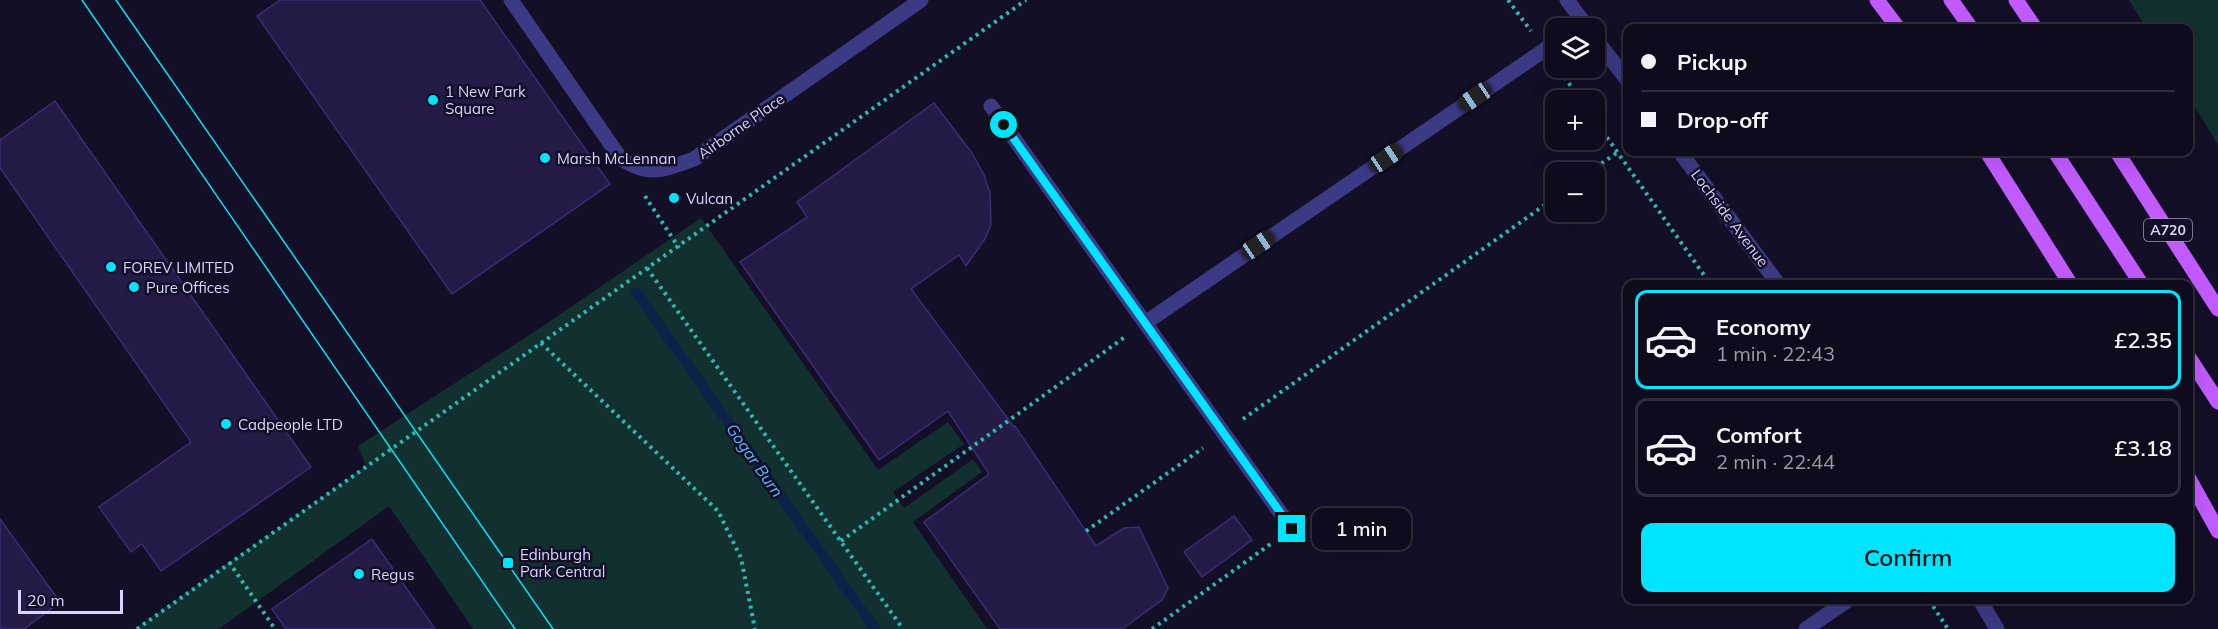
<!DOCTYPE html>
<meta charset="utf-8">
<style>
body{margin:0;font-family:Mulish,sans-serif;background:#1c1929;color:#f1f3f6;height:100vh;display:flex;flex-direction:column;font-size:22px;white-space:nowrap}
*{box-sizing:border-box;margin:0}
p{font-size:20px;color:#9b9ba3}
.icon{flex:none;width:33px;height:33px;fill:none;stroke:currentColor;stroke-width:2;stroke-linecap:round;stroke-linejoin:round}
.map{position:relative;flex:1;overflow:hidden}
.panel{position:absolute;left:1623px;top:280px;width:570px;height:324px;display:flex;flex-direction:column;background:#0e0b1c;border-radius:12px;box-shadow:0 6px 24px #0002,0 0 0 2px #2e2b3b}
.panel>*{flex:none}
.hud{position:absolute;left:1623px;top:24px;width:570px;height:132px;border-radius:12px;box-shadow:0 6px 24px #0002,0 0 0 2px #2e2b3b;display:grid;align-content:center;height:132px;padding:0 18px;background:#0e0b1c}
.fabs{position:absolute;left:1545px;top:18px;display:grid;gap:12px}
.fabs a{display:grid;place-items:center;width:60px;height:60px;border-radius:12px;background:#0e0b1c;box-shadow:0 6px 24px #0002,0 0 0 2px #2e2b3b;font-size:30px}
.scale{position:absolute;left:18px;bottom:15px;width:105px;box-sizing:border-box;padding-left:6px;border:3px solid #d9d4ff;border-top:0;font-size:16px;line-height:21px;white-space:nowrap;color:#d9d4ff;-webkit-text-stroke:4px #130f26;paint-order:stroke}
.end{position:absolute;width:27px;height:27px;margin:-14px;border:8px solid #00e5ff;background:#111;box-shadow:0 0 0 3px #111}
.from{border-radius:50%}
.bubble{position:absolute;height:42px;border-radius:12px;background:#0e0b1c;box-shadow:0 6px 24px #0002,0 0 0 2px #2e2b3b;font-size:20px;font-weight:600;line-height:42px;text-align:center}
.car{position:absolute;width:18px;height:36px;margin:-18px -9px;border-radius:8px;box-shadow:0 0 4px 2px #0007;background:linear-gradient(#222 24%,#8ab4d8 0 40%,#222 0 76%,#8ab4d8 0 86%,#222 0)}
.hud b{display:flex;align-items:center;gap:21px;height:57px;font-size:22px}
.hud b+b{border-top:2px solid #2e2b3b}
.hud i{width:15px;height:15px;background:#f1f3f6}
ul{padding:10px 0 0;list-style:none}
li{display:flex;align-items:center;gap:18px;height:99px;margin:0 12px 9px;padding:0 6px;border:3px solid #2e2b3b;border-radius:12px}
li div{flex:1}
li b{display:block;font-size:22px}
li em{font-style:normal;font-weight:600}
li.selected{border-color:#00e5ff}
li>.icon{width:54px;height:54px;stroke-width:1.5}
.action{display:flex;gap:12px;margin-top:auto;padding:12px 18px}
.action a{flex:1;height:69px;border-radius:12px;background:#00e5ff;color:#111;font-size:24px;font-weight:600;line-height:69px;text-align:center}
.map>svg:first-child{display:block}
.green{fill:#12302f}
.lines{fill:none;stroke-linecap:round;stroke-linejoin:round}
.stream{stroke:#0c2248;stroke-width:10}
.building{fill:#241b47;stroke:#3b2d73;stroke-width:1.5}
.path{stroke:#2fb8b0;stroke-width:4;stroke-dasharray:3 4.5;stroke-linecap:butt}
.minor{stroke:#3d3a85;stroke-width:15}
.major{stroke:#c25bff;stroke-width:15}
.tram{stroke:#00e5ff;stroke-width:1.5}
.route{stroke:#00e5ff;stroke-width:8}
.poi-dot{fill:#00e5ff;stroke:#130f26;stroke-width:2}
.labels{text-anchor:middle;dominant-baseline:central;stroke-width:5;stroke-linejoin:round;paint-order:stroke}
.shield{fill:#130f26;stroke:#9e99be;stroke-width:1.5}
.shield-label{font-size:14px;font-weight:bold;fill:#d9d4ff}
.poi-label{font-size:15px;fill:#d9d4ff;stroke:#130f26;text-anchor:start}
.street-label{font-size:15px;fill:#d9d4ff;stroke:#130f26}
.water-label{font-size:16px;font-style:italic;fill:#62b6ff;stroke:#130f26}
</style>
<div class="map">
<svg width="2218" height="629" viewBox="0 0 2218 629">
<rect width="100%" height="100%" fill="#130f26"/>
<path class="green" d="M2129,0H2218V145L2189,97L2188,28H2146Z
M701,218L878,470L948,422L964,444L893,492L904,508L973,459L982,472L913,522L987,629H473L389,506L219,629H135L366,466L358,446L540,328Z"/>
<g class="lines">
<path class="stream" d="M636,292L875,629"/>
</g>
<path class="building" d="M280,0H480L610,184L452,294L257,16Z
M55,101L311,467L161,571L142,544L131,552L99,507L191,442L0,168V140Z
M934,103L972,153L984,175L990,193L991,225L985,239L966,266L959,255L911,289L1014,427L1015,426L1096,546L1124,528L1139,527L1168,588L1162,600L1122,629H1000L924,522L989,474L948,411L879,460L740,262L807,217L797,202Z
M1234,516L1252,540L1202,577L1184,552Z
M0,519L60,602L24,629H0Z
M372,539L435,629H286L272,609Z"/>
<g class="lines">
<path class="path" d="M1508,0L1531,31
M1560,71L1581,100
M1594,119L1711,285
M1589,172L1618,152
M645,196L679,248
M647,268L903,629
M541,343L718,511L741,558L755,629
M1243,419L1556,197
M1086,531L1203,448
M841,541L1125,337
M229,562L275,629
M1929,600L1948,629
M137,629L1026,0
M1152,629L1272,543"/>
<path class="minor" d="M511,0L621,159C651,177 662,170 694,159L921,0
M1567,0L1588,28
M1594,37L1628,81
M991,106L1145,323L1556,42
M1680,152L1779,285
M1145,323L1292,529
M1980,600L1997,629
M1806,629L1848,600"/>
<path class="major" d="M1877,0L1898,28
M1951,0L1971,28
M2016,0L2035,28
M1987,152L2071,285
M2055,152L2142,285
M2117,152L2218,309
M2188,356L2218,402
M2188,477L2218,531"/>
<path class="tram" d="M82,0L515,629
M116,0L553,629"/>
</g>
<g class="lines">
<path class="route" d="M1004,125L1292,529"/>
</g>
<g class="poi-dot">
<circle cx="433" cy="100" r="6"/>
<circle cx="545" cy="158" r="6"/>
<circle cx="674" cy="198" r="6"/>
<circle cx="111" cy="267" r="6"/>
<circle cx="134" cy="287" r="6"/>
<circle cx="226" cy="424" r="6"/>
<rect x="502" y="557" width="12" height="12" rx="3"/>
<circle cx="359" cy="574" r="6"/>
</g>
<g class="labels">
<rect class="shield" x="2144" y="219" width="48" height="22" rx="4.5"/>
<g class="shield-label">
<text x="2168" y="230">A720</text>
</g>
<g class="poi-label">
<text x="445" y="91">1 New Park<tspan x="445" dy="17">Square</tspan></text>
<text x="557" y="158">Marsh McLennan</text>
<text x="686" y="198">Vulcan</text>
<text x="123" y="267">FOREV LIMITED</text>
<text x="146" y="287">Pure Offices</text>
<text x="238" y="424">Cadpeople LTD</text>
<text x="520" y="554">Edinburgh<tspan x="520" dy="17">Park Central</tspan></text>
<text x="371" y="574">Regus</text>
</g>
<g class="street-label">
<text transform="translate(741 126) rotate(-35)">Airborne Place</text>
<text transform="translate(1730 218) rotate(53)">Lochside Avenue</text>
</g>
<g class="water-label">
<text transform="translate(755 460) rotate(55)">Gogar Burn</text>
</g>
</g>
</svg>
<div class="fabs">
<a><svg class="icon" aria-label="layers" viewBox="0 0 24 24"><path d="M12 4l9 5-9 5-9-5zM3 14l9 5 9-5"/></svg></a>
<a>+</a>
<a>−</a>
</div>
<div class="scale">20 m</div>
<i class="end from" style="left:1004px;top:125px"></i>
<i class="end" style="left:1292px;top:529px"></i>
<div class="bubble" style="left:1312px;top:508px;width:99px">1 min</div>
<i class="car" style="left:1475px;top:97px;rotate:236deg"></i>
<i class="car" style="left:1386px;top:158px;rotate:56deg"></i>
<i class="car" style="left:1258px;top:245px;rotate:56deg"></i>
<div class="hud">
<b><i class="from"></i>Pickup</b>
<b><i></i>Drop-off</b>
</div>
<section class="panel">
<ul>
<li class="selected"><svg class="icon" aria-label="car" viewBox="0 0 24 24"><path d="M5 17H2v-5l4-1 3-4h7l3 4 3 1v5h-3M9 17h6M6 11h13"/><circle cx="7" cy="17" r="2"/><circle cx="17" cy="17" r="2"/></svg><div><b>Economy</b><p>1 min · 22:43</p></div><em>£2.35</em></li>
<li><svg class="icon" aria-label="car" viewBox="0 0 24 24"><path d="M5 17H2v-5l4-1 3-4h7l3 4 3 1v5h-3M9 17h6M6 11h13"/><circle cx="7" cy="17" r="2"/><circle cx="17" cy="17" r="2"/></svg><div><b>Comfort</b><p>2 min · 22:44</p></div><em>£3.18</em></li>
</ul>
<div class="action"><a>Confirm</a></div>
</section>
</div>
